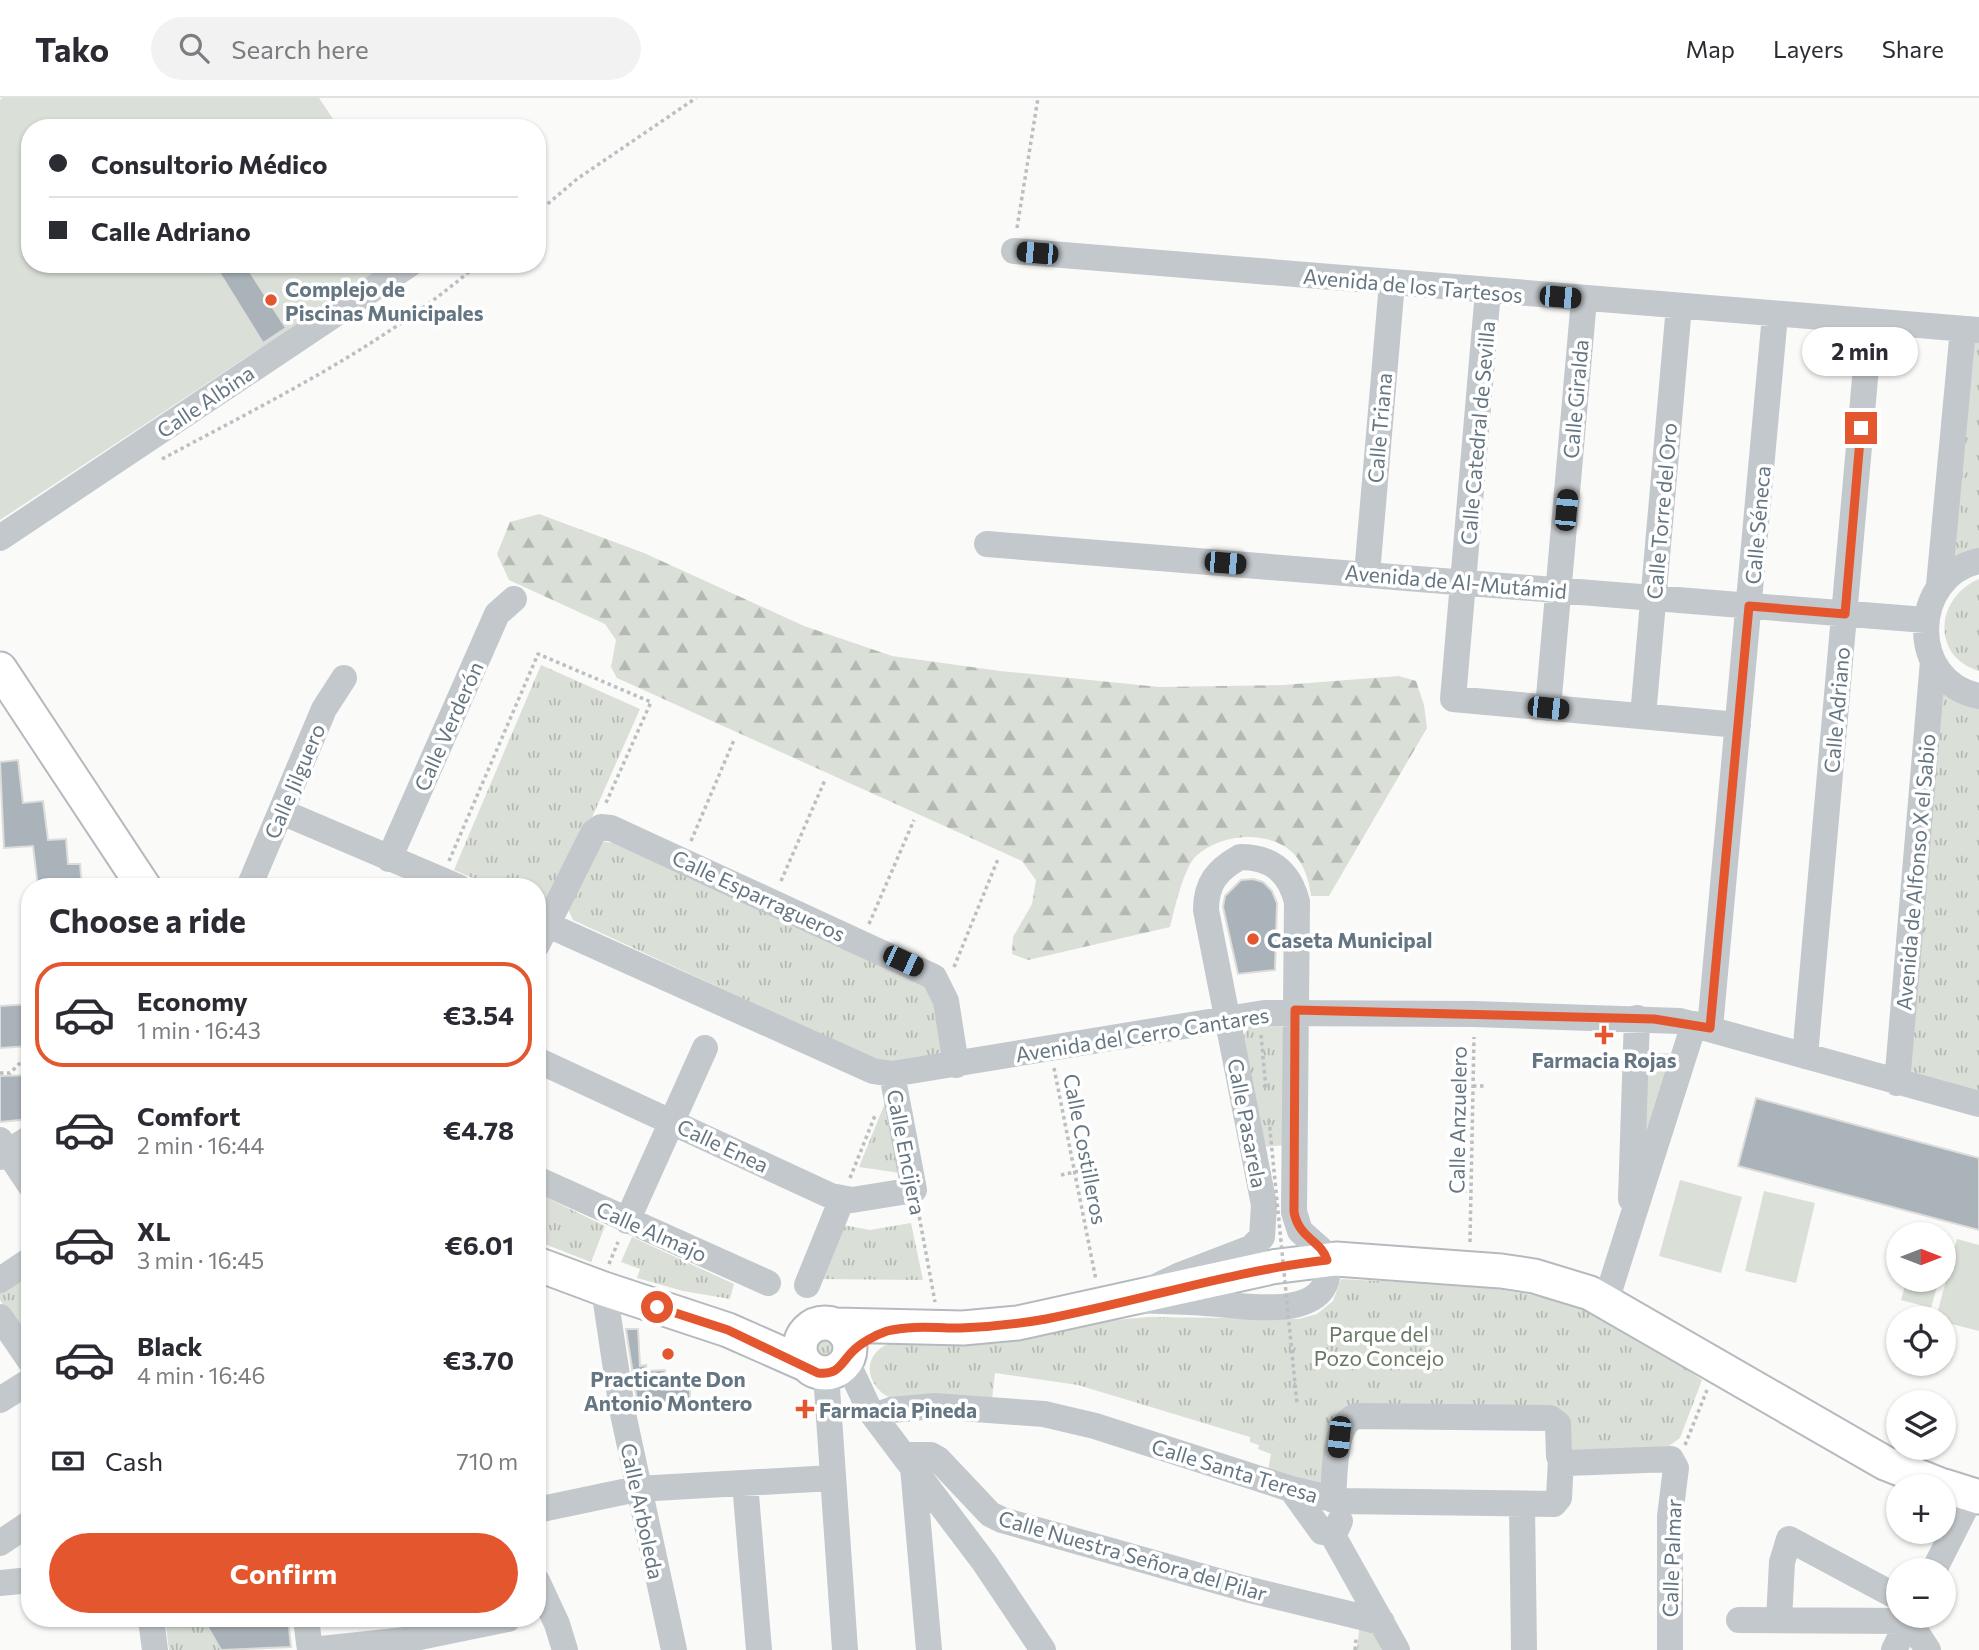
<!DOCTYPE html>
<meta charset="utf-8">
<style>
body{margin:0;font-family:Commissioner,sans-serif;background:#f2f2f3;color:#2b2b33;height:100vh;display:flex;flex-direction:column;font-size:26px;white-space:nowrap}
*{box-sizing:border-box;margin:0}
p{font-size:23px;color:#7c7c81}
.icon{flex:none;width:38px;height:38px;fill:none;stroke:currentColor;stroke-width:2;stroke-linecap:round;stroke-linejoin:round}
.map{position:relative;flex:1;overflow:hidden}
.side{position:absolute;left:21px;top:780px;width:525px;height:749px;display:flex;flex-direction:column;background:#fff;border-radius:28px;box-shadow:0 2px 5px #0004}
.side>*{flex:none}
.top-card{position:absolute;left:21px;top:21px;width:525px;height:154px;border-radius:28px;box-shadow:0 2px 5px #0004;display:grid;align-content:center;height:154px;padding:0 28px;background:#fff}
.needle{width:46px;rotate:90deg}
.controls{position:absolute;left:1886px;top:1124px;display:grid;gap:14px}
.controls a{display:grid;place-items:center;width:70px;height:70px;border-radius:50%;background:#fff;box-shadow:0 2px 5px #0004;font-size:35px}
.end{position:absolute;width:32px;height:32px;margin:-16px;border:9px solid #e4572e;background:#fff;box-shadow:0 0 0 4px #fff}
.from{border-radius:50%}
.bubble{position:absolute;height:49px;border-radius:24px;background:#fff;box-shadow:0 2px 5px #0004;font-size:23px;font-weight:700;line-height:49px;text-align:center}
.car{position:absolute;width:21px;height:42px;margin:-21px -10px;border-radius:9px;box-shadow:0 0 5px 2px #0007;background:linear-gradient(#222 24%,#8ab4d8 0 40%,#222 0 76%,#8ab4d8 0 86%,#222 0)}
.top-card b{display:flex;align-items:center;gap:24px;height:66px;font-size:26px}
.top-card b+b{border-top:2px solid #e1e1e2}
.top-card i{width:18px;height:18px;background:#2b2b33}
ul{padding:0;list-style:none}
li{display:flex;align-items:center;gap:21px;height:105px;margin:0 14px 10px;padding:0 14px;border:4px solid transparent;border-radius:28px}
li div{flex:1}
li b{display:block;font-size:26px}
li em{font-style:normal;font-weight:700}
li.active{border-color:#e4572e}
li>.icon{width:63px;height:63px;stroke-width:1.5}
h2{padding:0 28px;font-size:32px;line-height:84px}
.pay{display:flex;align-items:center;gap:18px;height:77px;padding:0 28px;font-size:26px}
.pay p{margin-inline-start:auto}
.action{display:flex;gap:14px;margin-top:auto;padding:14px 28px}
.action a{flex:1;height:80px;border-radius:42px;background:#e4572e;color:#fff;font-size:28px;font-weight:700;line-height:80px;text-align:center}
header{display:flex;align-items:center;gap:42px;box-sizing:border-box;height:98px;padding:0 35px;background:#fff;border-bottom:2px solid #e1e1e2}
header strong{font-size:33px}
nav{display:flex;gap:38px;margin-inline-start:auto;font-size:24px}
.search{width:490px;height:63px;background:#f2f2f3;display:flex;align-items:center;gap:18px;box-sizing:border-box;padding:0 24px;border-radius:38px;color:#7c7c81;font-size:26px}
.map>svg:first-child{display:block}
.grass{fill:url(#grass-tufts)}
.forest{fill:url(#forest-firs)}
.garden{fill:#dadfd7}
.building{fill:#aab3b9;stroke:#dcdcda;stroke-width:2}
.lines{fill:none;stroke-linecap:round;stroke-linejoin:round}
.major-casing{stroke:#b5babe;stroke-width:37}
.path{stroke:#bbbfc2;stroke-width:3.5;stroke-dasharray:3.5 3.5;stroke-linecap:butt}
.minor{stroke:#c3c8cc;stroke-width:26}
.major{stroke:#fff;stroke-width:33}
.path-bridge{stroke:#bbbfc2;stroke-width:3.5;stroke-dasharray:3.5 3.5;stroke-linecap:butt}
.route{stroke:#e4572e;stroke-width:9}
.poi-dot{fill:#e4572e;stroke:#fff;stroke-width:2.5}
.labels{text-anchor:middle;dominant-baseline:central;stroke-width:7;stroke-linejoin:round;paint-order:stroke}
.street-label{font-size:21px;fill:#657683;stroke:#fff}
.poi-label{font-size:21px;font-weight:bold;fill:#657683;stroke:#fff;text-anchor:start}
.park-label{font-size:21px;fill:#687a64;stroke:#fff}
</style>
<header>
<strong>Tako</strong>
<div class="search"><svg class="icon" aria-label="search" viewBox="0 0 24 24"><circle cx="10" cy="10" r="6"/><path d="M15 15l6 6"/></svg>Search here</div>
<nav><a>Map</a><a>Layers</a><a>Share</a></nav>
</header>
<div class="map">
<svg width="1979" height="1552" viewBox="0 0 1979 1552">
<defs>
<pattern id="grass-tufts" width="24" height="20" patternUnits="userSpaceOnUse" patternTransform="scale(1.75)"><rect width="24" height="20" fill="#dadfd7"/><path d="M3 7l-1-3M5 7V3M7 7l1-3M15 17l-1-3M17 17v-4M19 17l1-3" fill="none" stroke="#b4b9b4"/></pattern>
<pattern id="forest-firs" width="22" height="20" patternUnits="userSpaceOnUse" patternTransform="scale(1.75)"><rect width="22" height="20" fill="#dadfd7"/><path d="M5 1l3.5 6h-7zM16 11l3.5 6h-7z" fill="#b4b9b4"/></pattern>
</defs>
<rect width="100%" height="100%" fill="#fafaf8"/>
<path class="grass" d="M1967,244L1979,245V451L1949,461Z
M1979,481V573C1930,558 1936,499 1979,481Z
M541,567L640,611L590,724L581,730L543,811L537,809V789H493L454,772Z
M1940,590L1979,607V995L1908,975Z
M599,743L613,745L911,878L932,894L943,951L939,959L887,967L573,822L567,809Z
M1277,927L1286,930V1047L1262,1049L1240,941L1251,928Z
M885,1005L907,1076L859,1069Z
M537,1095L605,1128L591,1164L537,1143Z
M911,1125L923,1182L817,1181L843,1127L870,1132Z
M632,1139L734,1186L730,1201L683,1193L637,1180L640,1171L621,1164Z
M30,1172V1248L0,1202V1191Z
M1341,1181C1425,1186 1513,1183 1593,1215C1632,1231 1668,1258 1702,1282L1680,1340L1669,1348L1569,1355L1570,1330L1354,1311L1323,1387L1268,1372L1271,1356L1258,1351L1259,1347L1250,1344V1339L1078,1287L995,1275L992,1301L891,1300C875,1294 863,1273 874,1257C880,1248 890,1245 899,1242L1148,1219L1299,1221L1317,1216L1333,1203Z
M810 1250a15 15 0 1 1 30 0a15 15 0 1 1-30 0Z
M165,1521H203L221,1552H169Z
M1360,1524L1366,1525L1392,1552H1357Z"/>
<path class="forest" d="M539,416L644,455L804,528L892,558L1000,573L1159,589L1283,587L1399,578L1416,583L1424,607L1427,630L1329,798H1311C1309,782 1304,765 1292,754C1266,731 1220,736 1196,758C1183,771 1175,810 1170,829L1028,862L1012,856L1013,839L1032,806L1036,782L1022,763L617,580L611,569L616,542L605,526L509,482L497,456L510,424Z"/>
<path class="garden" d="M3,0H319L339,30H30V166H388L0,422V2Z
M1645,954L1676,956L1639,1075Z
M1680,1082L1742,1099L1721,1175L1659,1158Z
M1764,1093L1815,1105L1796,1185L1745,1173Z
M1957,1141L1979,1147V1233L1944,1224V1220H1936Z
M1907,1181H1939L1931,1210L1901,1202Z"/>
<path class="building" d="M214,166H245L286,230L263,245Z
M18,662L23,705L43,703L48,742L66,741L68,766H80L82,789H38L33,748L4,750L0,664Z
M1253,781L1263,784L1272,793L1277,805L1275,872L1238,876L1223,809L1225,798L1241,782Z
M30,906V948L0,950V908Z
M30,977V1021L0,1024V978Z
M1756,1000L1979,1060V1132L1738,1068Z
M626,1231H638L640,1268L646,1267L647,1273L665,1272L666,1285L690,1283V1304L651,1305V1302H637Z
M203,1521H288L291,1549L221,1552Z"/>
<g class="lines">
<g class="major-casing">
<path id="major" d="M0,571L144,789
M537,1166L604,1191L728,1232L805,1266
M800 1250a25 25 0 1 1 50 0a25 25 0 1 1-50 0Z
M836,1227L963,1230L1018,1225L1272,1169L1336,1161L1501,1173L1534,1178L1590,1195L1885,1365L1943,1388
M1944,1388L1979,1399"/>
</g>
<path class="path" d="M537,115L577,81L696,0
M1017,130L1038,0
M162,361C272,302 384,248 478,166
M691,743L734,642
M449,763L538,556L651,604L605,707
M781,783L825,682
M869,826L914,722
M954,869L998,761
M1261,937L1266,992
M1054,970L1096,1182
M0,975H10L30,955
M1473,988H1486
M1061,1077L1089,1071
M850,1080L876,1015
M1456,1093H1471
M918,1112L935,1204
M1470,1144L1474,939
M609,1166L618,1144
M644,1310L690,1307
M1685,1347L1707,1292
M1355,1552L1356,1541"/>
<path class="minor" d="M1014,153L1979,232
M1488,193L1453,601L1738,627
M0,440L410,166
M987,446L1925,522
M1979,463C1910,478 1907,584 1979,598
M1367,476L1392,185
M1939,487L1963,231
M1548,610L1584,201
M1643,618L1679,208
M282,714L458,789
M1240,759C1271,759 1289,773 1297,804L1294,1114L1300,1133L1326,1156C1343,1228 1243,1207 1205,1205C1179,1203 1154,1203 1128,1202L1178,1178L1251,1150L1262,1139L1264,1107L1206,812C1206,785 1217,772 1240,759Z
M389,761L497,516L514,501
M249,789L324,611L344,580
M537,822L873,973L892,976L1264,915L1474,916L1680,923L1979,1006
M537,847L593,735L601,729L611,730L934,879L946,903L956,967
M1710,930L1775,217
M1805,958L1870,224
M537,962L831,1098L852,1102L914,1092L892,976
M1897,985L1933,563
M0,1042L30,1087
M0,1059L30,1040
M537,1081L768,1185
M1631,1101L1637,920
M627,1123L705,950
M0,1182L30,1162
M807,1187L842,1101
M604,1191L622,1311L674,1552
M1606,1203L1694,926
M0,1219L30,1263
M847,1264L870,1313L984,1464L1043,1552
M826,1276L845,1552
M0,1302L30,1283
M874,1318L891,1312L934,1308L1044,1316L1095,1328L1291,1391L1341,1403L1554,1406L1559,1400L1561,1361
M905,1357H931L938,1361L990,1416L1002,1422L1246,1491L1382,1524
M913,1369L929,1552
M745,1385L759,1552
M1291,1391L1322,1434H1335L1340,1423
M1333,1402C1335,1380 1332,1324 1357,1318L1550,1320L1558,1326L1559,1358L1567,1365L1671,1361L1676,1370L1670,1418V1552
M1522,1407L1524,1552
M537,1412L637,1391L832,1380
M1332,1436L1397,1552
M0,1445L30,1425
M1934,1472L1972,1397
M537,1483L557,1526L565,1552
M0,1485L30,1482
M151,1521L155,1552
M306,1521L310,1552
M1739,1522L1909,1523L1928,1552
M1779,1522L1782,1464L1789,1441L1899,1500
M312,1552L405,1542L508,1521
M1894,1552L1911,1517"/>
<use href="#major" class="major"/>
<path class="path-bridge" d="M1269,1022L1297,1306"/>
</g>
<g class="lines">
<path class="route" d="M657,1209L728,1232L818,1275C838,1277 840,1267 851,1255C859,1246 875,1237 887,1233C911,1227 937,1230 961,1230C990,1229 1018,1226 1046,1221C1140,1203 1232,1173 1327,1162C1321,1142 1299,1141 1294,1114L1295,912L1654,921L1710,930L1749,508L1845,516L1861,330"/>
</g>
<g class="poi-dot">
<circle cx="271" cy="202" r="7"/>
<circle cx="1253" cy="841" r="7"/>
<path d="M1600.5 926.5h7v7h7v7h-7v7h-7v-7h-7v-7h7z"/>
<circle cx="668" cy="1256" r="7"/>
<path d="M801.5 1300.5h7v7h7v7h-7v7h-7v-7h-7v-7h7z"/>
</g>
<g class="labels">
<g class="street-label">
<text transform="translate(1413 187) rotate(5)">Avenida de los Tartesos</text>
<text transform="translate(1575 301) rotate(-85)">Calle Giralda</text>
<text transform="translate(205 303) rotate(-34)">Calle Albina</text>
<text transform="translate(1379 330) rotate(-85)">Calle Triana</text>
<text transform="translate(1477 335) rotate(-85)">Calle Catedral de Sevilla</text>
<text transform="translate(1661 413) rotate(-85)">Calle Torre del Oro</text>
<text transform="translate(1757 427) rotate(-85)">Calle Séneca</text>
<text transform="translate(1456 483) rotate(5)">Avenida de Al-Mutámid</text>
<text transform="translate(1836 612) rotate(-85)">Calle Adriano</text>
<text transform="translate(448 628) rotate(-66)">Calle Verderón</text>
<text transform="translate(294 683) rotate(-67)">Calle Jilguero</text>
<text transform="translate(1915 774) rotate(-85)">Avenida de Alfonso X el Sabio</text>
<text transform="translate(759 797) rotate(25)">Calle Esparragueros</text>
<text transform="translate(1142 936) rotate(-9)">Avenida del Cerro Cantares</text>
<text transform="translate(1457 1022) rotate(-89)">Calle Anzuelero</text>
<text transform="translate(1248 1025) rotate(79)">Calle Pasarela</text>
<text transform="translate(723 1047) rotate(25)">Calle Enea</text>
<text transform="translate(1086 1051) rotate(79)">Calle Costilleros</text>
<text transform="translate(907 1054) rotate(79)">Calle Encijera</text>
<text transform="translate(652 1133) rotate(24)">Calle Almajo</text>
<text transform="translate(1235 1372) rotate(17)">Calle Santa Teresa</text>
<text transform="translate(643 1413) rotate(78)">Calle Arboleda</text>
<text transform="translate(1133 1457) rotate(16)">Calle Nuestra Señora del Pilar</text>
<text transform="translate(1671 1460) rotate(-88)">Calle Palmar</text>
</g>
<g class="poi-label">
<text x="285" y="190">Complejo de<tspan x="285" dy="24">Piscinas Municipales</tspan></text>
<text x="1267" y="841">Caseta Municipal</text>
<text x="1604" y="961" text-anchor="middle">Farmacia Rojas</text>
<text x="668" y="1280" text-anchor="middle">Practicante Don<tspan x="668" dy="24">Antonio Montero</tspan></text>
<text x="819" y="1311">Farmacia Pineda</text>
</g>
<g class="park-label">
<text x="1379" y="1235">Parque del<tspan x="1379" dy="24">Pozo Concejo</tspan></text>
</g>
</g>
</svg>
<div class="controls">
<a><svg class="needle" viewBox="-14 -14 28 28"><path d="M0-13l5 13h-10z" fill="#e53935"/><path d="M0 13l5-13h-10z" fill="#7c7c81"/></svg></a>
<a><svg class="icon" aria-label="locate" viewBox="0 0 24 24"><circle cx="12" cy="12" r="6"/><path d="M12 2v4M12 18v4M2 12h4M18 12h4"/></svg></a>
<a><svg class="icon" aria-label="layers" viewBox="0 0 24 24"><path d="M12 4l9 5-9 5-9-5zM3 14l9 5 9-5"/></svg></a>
<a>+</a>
<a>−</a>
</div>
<i class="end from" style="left:657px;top:1209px"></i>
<i class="end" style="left:1861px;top:330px"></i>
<div class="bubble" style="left:1802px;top:229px;width:116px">2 min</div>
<i class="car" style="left:1037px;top:155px;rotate:275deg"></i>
<i class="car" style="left:1560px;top:199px;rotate:95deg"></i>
<i class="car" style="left:1566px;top:412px;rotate:5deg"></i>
<i class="car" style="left:1225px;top:465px;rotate:95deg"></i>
<i class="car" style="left:1548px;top:610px;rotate:96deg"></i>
<i class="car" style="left:903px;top:863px;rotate:115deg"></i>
<i class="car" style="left:1339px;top:1339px;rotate:186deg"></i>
<div class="top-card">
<b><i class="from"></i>Consultorio Médico</b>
<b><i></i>Calle Adriano</b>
</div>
<section class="side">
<h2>Choose a ride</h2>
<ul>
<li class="active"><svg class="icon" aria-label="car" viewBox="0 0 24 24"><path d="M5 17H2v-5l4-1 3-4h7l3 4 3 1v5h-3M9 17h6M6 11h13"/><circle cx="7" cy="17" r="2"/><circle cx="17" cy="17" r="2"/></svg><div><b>Economy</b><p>1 min · 16:43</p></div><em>€3.54</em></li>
<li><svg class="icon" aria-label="car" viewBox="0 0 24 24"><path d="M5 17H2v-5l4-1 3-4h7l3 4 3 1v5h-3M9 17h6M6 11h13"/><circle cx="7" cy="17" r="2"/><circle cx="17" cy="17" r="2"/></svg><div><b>Comfort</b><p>2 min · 16:44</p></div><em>€4.78</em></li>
<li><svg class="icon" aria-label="car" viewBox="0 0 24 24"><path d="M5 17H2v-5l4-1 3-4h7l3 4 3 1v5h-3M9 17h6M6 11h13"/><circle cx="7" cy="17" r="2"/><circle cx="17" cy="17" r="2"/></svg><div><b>XL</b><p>3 min · 16:45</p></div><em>€6.01</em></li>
<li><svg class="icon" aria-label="car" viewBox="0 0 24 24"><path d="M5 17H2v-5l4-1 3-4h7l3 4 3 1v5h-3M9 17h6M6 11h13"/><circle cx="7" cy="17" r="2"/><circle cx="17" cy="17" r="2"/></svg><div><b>Black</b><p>4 min · 16:46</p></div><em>€3.70</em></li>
</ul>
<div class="pay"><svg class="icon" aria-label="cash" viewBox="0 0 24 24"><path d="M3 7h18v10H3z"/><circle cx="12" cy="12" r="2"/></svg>Cash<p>710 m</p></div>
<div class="action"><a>Confirm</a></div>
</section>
</div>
